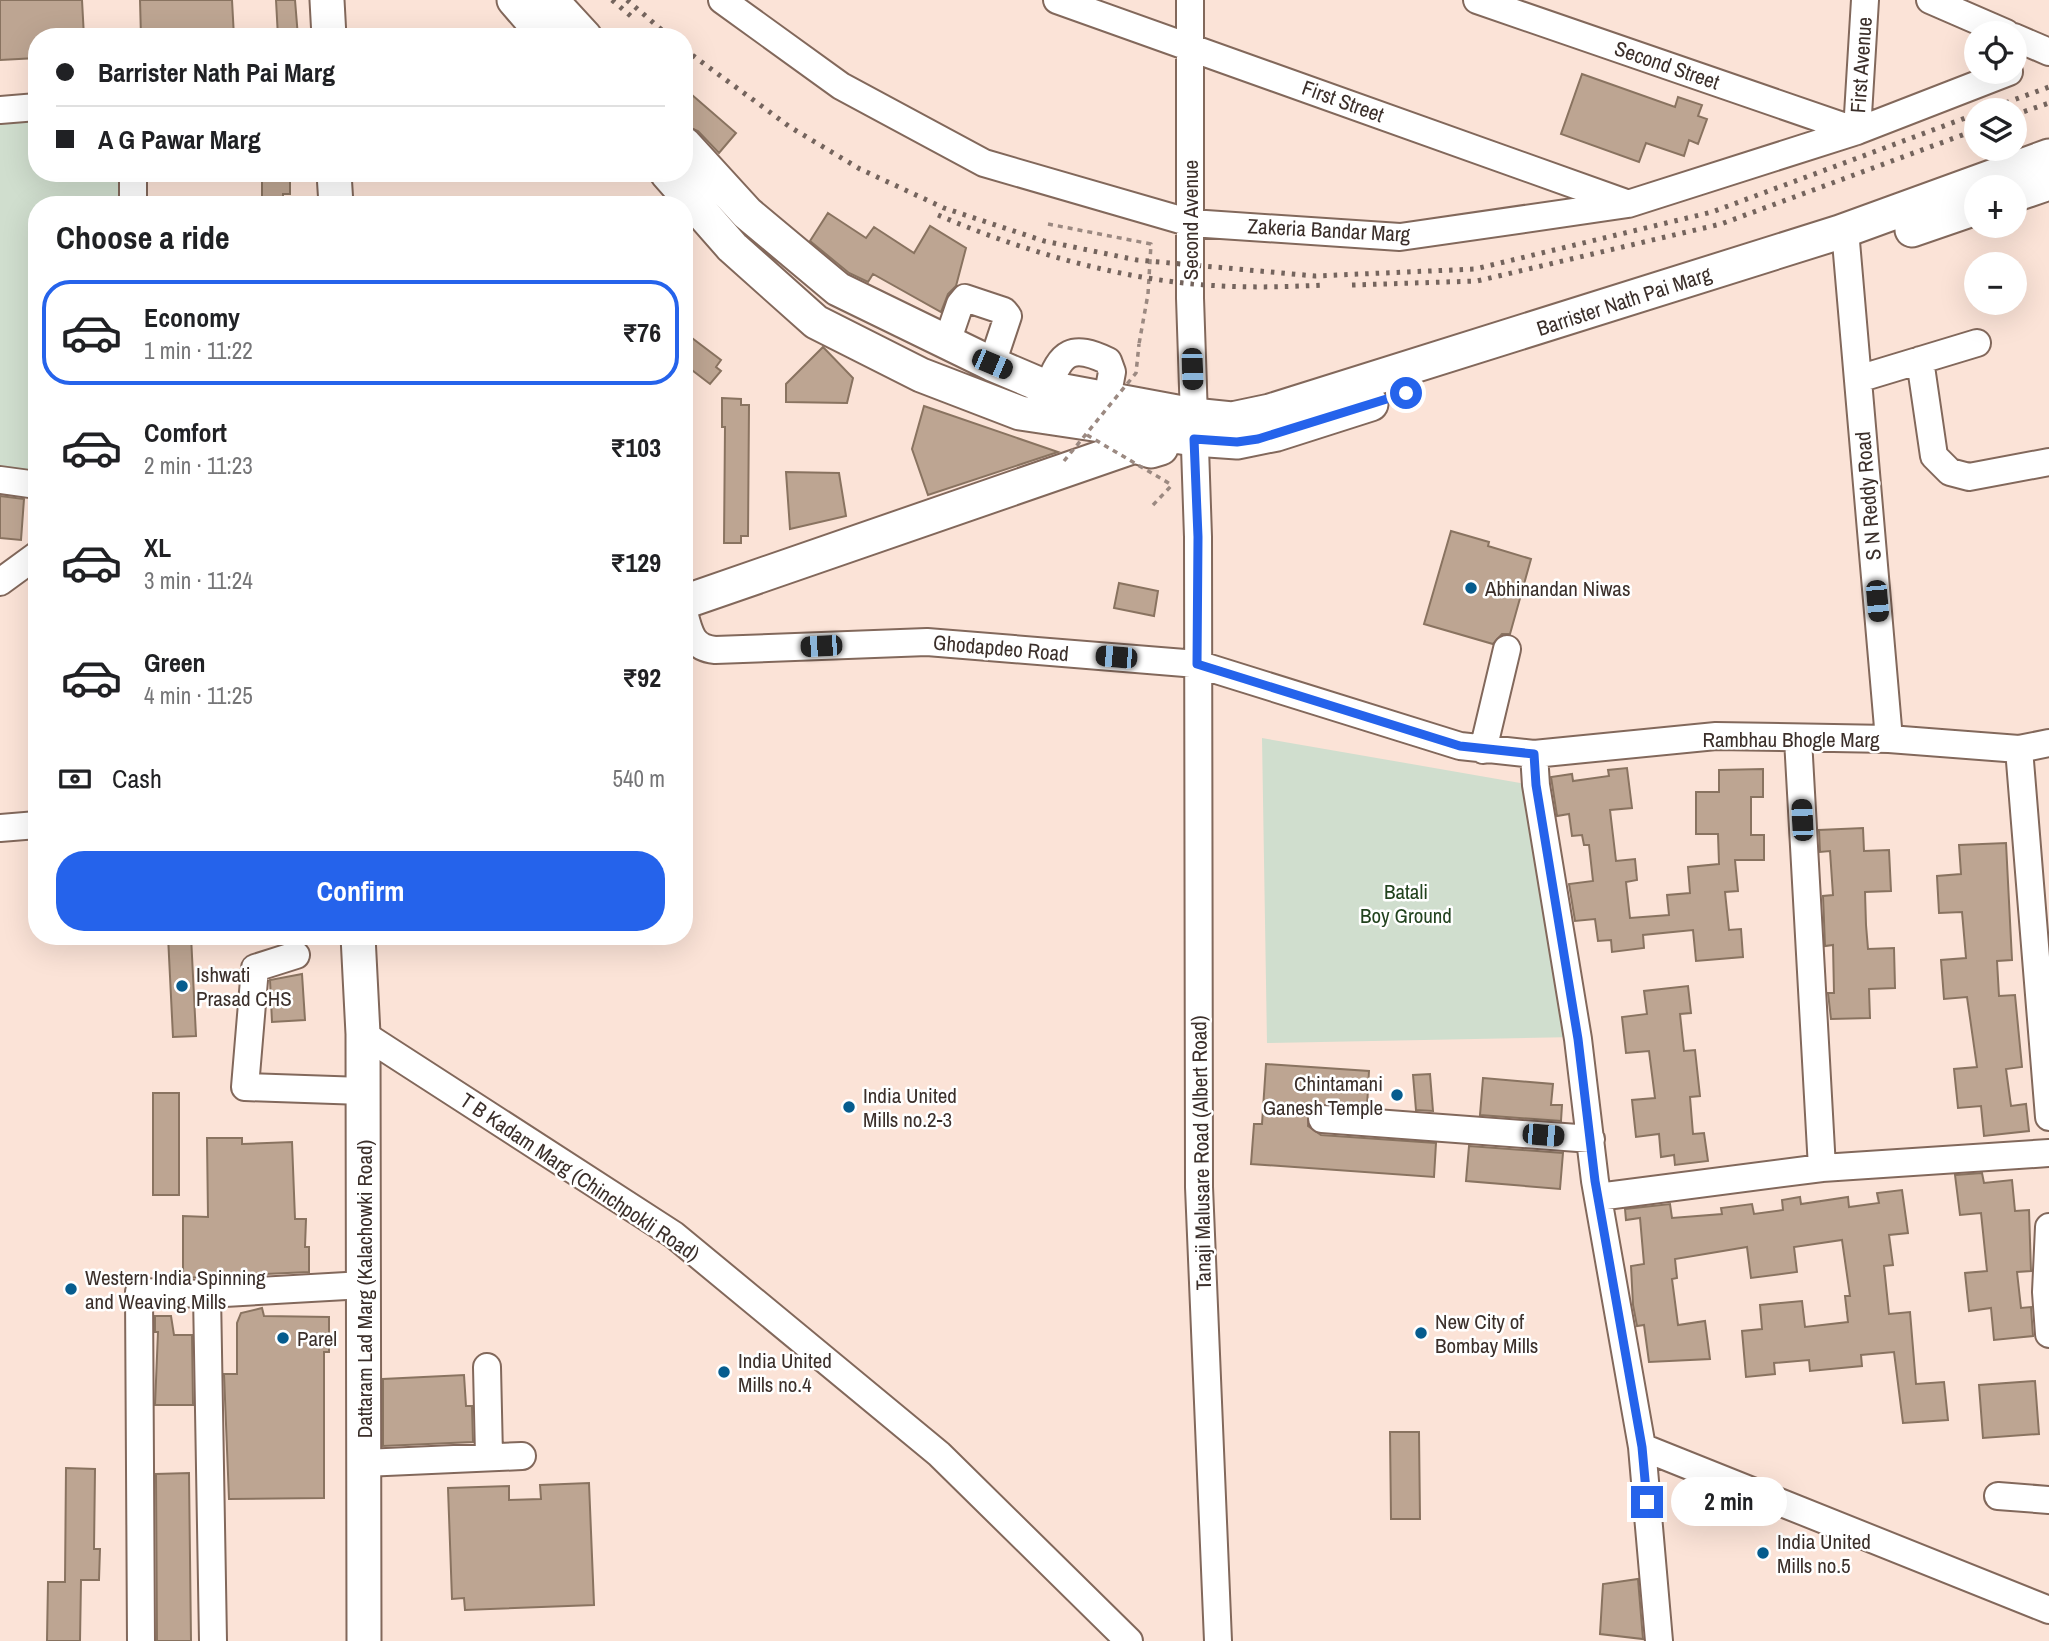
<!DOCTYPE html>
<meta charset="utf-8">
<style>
body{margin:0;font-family:"Archivo Narrow",sans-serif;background:#f2f2f2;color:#202124;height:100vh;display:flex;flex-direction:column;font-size:26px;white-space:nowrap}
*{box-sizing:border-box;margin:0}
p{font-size:23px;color:#757577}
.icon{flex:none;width:38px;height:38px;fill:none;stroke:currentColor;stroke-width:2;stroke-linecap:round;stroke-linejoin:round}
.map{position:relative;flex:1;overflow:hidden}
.panel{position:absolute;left:28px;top:196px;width:665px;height:749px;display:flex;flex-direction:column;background:#fff;border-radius:28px;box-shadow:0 7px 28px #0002}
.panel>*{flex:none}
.hud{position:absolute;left:28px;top:28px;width:665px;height:154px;border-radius:28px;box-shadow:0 7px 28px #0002;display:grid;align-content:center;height:154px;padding:0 28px;background:#fff}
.buttons{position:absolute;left:1964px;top:21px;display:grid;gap:14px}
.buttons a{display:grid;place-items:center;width:63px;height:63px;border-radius:50%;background:#fff;box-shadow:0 7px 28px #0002;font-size:35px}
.end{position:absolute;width:32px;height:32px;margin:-16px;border:9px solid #2563eb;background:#fff;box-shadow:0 0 0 4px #fff}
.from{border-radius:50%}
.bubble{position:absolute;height:49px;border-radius:24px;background:#fff;box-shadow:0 7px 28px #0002;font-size:23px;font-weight:700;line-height:49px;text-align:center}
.car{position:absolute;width:21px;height:42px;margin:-21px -10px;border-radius:9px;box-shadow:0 0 5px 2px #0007;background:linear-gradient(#222 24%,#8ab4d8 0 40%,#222 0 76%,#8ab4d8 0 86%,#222 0)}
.hud b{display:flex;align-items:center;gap:24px;height:66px;font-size:26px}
.hud b+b{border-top:2px solid #e0e0e0}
.hud i{width:18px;height:18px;background:#202124}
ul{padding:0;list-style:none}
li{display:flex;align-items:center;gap:21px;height:105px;margin:0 14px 10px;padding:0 14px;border:4px solid transparent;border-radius:28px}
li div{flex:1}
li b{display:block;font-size:26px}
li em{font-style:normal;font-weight:700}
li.selected{border-color:#2563eb}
li>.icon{width:63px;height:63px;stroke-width:1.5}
h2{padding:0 28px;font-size:32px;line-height:84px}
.pay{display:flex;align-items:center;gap:18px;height:77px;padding:0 28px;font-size:26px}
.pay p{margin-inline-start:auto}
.action{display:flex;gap:14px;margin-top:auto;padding:14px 28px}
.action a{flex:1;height:80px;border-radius:28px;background:#2563eb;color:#fff;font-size:28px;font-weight:700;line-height:80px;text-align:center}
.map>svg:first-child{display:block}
.green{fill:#d0dece}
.building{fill:#bda592;stroke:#897360;stroke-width:2}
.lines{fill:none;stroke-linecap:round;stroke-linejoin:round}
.minor-casing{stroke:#82685b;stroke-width:30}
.major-casing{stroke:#82685b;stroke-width:37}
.path{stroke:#9b8981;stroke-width:3.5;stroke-dasharray:5 5;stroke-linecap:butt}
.minor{stroke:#fff;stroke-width:26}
.major{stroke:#fff;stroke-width:33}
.rail{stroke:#74645d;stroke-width:5;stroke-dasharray:3.5 7;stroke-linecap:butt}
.path-bridge{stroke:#9b8981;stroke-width:3.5;stroke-dasharray:5 5;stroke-linecap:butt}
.route{stroke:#2563eb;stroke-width:9}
.poi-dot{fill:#065c8e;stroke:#fff;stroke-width:2.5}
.labels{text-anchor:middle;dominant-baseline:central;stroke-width:5;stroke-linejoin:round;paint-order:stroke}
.street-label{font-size:21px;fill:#3b2f2a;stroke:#fff}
.poi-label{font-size:21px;fill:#3b2f2a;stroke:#fff;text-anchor:start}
.park-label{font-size:21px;fill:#22431e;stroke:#fff}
</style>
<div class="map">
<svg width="2049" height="1641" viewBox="0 0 2049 1641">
<rect width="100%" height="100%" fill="#fbe3d7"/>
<path class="green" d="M37,108V173H130V205H37V473L0,470V110Z
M1262,738L1532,785L1575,1037L1267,1043Z"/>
<path class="building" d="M0,0H82L84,37H37V58L0,60Z
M140,0H232L234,37H141Z
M276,0H295L298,37H278Z
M1582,74L1675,107L1678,97L1702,105L1698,116L1707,119L1698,144L1689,140L1684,156L1646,143L1639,162L1561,134Z
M684,88L736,133L719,153L698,131L684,125Z
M262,173H290V194H283V205H262Z
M828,213L866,238L874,227L914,253L930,226L966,248L956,286L948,294L941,312L873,274L868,282L849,273L810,241Z
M684,332L721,360L716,367L721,371L710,384L684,364Z
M823,347L853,378L847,403L786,402V384Z
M722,398L741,399V405H749L748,536H741V543H724L725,427H722Z
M924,406L1058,452L928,495L912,449Z
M786,472L839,473L846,516L790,529Z
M0,496L24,499L21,540L0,538Z
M1451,531L1489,542L1488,546L1531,559L1510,634H1502L1493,644L1424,624Z
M1119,583L1158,591L1154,616L1114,608Z
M1627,768L1632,808L1610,810L1616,861L1635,859L1637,880L1626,882L1630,918L1669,915L1667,895L1690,893L1688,867L1719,864L1718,834H1696V792H1719V770L1763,769V797H1751V835H1764V860H1735L1738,891L1725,892L1729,930L1741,929L1743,957L1696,961L1693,930L1643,935L1644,948L1612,952L1611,940L1598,941L1595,919L1575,921L1569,884L1593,881L1589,845H1584L1582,835L1572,836L1569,814L1557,816L1551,777L1572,774L1573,781L1609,776L1608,770Z
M1863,828L1864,851L1889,850L1891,891L1865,892L1866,925L1868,949L1894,948L1895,988L1869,989L1870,1018L1831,1019L1828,993H1834L1833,945L1825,946L1823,896L1833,895L1830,851L1820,852L1819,830Z
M2006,843L2012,960L1997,961L1999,996L2015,995L2022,1067L2006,1069L2011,1106L2026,1104L2029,1131L1984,1136L1981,1106L1958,1108L1954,1069L1977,1067L1967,997L1944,999L1941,960L1966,958L1962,912L1939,913L1937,876L1961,874L1959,845Z
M168,936H191L196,1036L173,1037Z
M302,974L305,1020L272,1022L270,980Z
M1688,986L1691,1013L1680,1014L1684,1051L1695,1050L1700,1096L1690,1097L1693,1134L1704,1133L1708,1161L1675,1165L1674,1155L1661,1157L1659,1134L1636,1137L1632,1100L1655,1098L1649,1051L1626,1053L1622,1017L1647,1014L1644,991Z
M1266,1064L1369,1071L1367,1107L1316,1105L1309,1111L1308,1126L1321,1135L1436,1143L1434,1177L1251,1164L1254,1124H1262Z
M1430,1074L1433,1111L1416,1110L1413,1075Z
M1483,1078L1553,1084L1551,1105H1562L1561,1121L1480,1115Z
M153,1093H179V1195H153Z
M207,1138H242V1144L292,1142L295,1219H306L305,1247H309V1272L183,1278V1216L208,1217Z
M1469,1146L1563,1153L1560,1189L1466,1181Z
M1982,1173L1984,1183L2012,1180L2015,1211L2029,1210L2031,1271L2017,1272L2021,1308L2031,1307L2033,1336L1994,1340L1991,1308L1969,1311L1965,1273L1987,1271L1981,1213L1960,1215L1955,1175Z
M1902,1190L1908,1233L1889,1235L1893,1265L1884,1266L1889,1314L1910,1312L1916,1384L1944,1382L1948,1420L1903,1423L1894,1352L1861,1355L1862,1366L1810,1371L1809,1360L1774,1363L1775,1374L1746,1377L1742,1331L1762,1329L1760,1305L1802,1301L1805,1327L1848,1322L1845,1296H1850L1842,1240L1794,1247L1797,1272L1751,1278L1747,1247L1675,1259L1677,1278L1672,1279L1678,1325L1705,1321L1710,1359L1649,1362L1644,1325L1637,1326L1633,1305L1631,1266L1644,1264L1640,1218L1626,1220L1625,1209L1670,1204L1672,1218L1722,1214L1721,1208L1752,1204L1754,1214L1783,1210L1782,1200L1800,1197L1801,1204L1848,1197L1849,1207L1879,1203L1877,1193Z
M262,1308L264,1316L329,1317V1352H324V1498L229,1499L224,1374H237V1323L241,1313Z
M155,1316H171L174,1335H192L193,1405H155L158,1332H155Z
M464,1375L466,1406H472L473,1442L383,1446V1379Z
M2035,1381L2039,1434L1983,1438L1979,1385Z
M1390,1432H1419L1420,1519H1391Z
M66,1468L95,1469L94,1549H100L99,1580H81L80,1641H47L48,1582H65Z
M189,1473L191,1641H157L156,1474Z
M589,1483L594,1605L465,1610L464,1598L452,1599L448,1488L509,1486V1500L541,1499L540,1485Z
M1638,1579L1643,1639L1600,1634L1603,1584Z"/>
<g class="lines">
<g class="minor-casing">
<path id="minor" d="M722,0L841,86L984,163L1191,223L1400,237L1628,204L1857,131L2009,72
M1057,0L1623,202
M1190,0V298L1198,537L1199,1187L1218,1641
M1477,0L1857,131L1865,0
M1930,0L2006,33
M2014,37L2049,52
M0,110L37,107
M133,205V173
M1845,230L1889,739
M947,342L960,304L965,298L1004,311L1008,316L992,364
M1920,360L1934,456L1950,472L1969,477L2049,462
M1858,379L1977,343
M1048,388C1061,351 1072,344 1108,361L1112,372L1107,399
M0,480L37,485
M0,582L37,555
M684,612C689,632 692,648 715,650L927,642L1197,664L1460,746L1534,754L1716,736L1889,739L2019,749L2049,743
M1798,739L1822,1168
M2019,749L2049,1117
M1483,750L1507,649
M1534,754L1536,785L1578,1039L1595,1181L1642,1447L1659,1641
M0,828L37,825
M296,955L255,968L245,1087L363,1091
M363,1034L674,1235L939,1454L1129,1641
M1322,1119L1591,1139
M1598,1197L1822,1168L2049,1153
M2049,1227L2046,1292L2049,1334
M207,1294L213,1641
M487,1367L489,1456
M1642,1447L2049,1610
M364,1463L522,1456
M1998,1496L2049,1500
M141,1641L139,1292L207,1294L364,1285"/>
</g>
<g class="major-casing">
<path id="major" d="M327,0L329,37
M514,0L546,37
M551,0L585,37
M684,144L747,213L838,289L992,364L1048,388L1193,415L1232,419L1270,411L1840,232L2049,156
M334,173L336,205
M667,173L732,247L816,322L921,375L1020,413L1194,439L1237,442L1277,434L1371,404
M2014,195L2049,183
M1912,230L1976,208
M684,602L1135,446L1151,451L1161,448
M358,936L363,1034L364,1641"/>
</g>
<path class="path" d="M1048,224L1151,244L1148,294L1139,344
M1153,505L1172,485"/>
<use href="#minor" class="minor"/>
<use href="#major" class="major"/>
<path class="rail" d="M612,0L633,18
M627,0L670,37
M684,49L790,127L860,169L944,208L1044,241L1137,260L1315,276L1475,269L1712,212L1976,114
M1986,110L2049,87
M2014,115L2049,103
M938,215C1019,250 1118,279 1206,285C1245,288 1285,287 1324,285
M1352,285L1477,281L1721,224L1976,130"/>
<path class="path-bridge" d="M1087,435L1172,485
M1064,461L1136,373L1139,344"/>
</g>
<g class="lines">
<path class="route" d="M1406,393L1258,439L1237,442L1194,439L1198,537L1197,664L1460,746L1534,754L1536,785L1578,1039L1595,1181L1642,1447L1647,1502"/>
</g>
<g class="poi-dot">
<circle cx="1471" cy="588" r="7"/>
<circle cx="182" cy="986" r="7"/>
<circle cx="1397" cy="1095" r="7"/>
<circle cx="849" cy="1107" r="7"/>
<circle cx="71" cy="1289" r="7"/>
<circle cx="1421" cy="1333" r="7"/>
<circle cx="283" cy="1338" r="7"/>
<circle cx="724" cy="1372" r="7"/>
<circle cx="1763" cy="1553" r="7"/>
</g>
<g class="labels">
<g class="street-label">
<text transform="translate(1667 65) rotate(19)">Second Street</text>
<text transform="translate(1861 65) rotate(-86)">First Avenue</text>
<text transform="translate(1343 101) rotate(20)">First Street</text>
<text transform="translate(1190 220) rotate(-90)">Second Avenue</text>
<text transform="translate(1329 230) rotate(3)">Zakeria Bandar Marg</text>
<text transform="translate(1624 301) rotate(-18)">Barrister Nath Pai Marg</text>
<text transform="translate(1868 496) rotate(-95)">S N Reddy Road</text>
<text transform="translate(1001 648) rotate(5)">Ghodapdeo Road</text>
<text x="1791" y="739">Rambhau Bhogle Marg</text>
<text transform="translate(1201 1153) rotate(-91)">Tanaji Malusare Road (Albert Road)</text>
<text transform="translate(580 1177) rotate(34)">T B Kadam Marg (Chinchpokli Road)</text>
<text transform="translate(364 1289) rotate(-90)">Dattaram Lad Marg (Kalachowki Road)</text>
</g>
<g class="poi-label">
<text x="1485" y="588">Abhinandan Niwas</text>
<text x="196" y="974">Ishwati<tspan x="196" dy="24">Prasad CHS</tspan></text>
<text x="1383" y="1083" text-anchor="end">Chintamani<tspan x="1383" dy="24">Ganesh Temple</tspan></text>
<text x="863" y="1095">India United<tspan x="863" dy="24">Mills no.2-3</tspan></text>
<text x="85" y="1277">Western India Spinning<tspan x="85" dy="24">and Weaving Mills</tspan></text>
<text x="1435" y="1321">New City of<tspan x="1435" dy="24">Bombay Mills</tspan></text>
<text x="297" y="1338">Parel</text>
<text x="738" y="1360">India United<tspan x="738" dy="24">Mills no.4</tspan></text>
<text x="1777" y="1541">India United<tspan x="1777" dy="24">Mills no.5</tspan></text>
</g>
<g class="park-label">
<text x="1406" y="891">Batali<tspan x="1406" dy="24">Boy Ground</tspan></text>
</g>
</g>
</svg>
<div class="buttons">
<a><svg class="icon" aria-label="locate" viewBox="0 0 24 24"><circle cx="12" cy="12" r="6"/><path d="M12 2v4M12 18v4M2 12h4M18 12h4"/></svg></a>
<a><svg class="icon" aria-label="layers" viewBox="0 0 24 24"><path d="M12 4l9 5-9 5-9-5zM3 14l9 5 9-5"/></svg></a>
<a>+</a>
<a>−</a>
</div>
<i class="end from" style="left:1406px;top:393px"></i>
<i class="end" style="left:1647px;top:1502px"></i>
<div class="bubble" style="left:1671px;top:1477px;width:116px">2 min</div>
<i class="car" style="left:992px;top:364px;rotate:113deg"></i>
<i class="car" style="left:1192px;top:369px;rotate:178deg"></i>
<i class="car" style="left:1877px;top:601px;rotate:175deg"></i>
<i class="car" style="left:821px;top:646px;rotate:267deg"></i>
<i class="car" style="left:1116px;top:657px;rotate:275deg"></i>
<i class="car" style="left:1802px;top:820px;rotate:357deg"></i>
<i class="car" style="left:1543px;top:1135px;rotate:95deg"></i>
<div class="hud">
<b><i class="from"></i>Barrister Nath Pai Marg</b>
<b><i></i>A G Pawar Marg</b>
</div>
<section class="panel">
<h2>Choose a ride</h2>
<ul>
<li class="selected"><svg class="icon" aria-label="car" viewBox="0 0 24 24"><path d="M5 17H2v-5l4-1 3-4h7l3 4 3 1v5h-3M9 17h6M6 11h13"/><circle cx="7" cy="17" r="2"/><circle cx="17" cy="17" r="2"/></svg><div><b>Economy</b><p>1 min · 11:22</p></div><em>₹76</em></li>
<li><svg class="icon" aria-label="car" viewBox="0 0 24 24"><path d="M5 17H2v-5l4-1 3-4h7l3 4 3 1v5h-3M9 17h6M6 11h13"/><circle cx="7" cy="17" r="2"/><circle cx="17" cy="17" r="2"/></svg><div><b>Comfort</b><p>2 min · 11:23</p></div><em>₹103</em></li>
<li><svg class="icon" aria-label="car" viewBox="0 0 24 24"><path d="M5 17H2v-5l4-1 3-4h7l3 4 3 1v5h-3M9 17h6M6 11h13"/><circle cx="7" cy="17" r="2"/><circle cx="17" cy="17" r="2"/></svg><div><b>XL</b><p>3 min · 11:24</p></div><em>₹129</em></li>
<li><svg class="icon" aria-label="car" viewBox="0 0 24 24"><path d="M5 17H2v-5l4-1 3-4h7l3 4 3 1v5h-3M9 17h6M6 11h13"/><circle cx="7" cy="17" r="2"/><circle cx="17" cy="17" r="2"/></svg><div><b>Green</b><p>4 min · 11:25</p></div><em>₹92</em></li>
</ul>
<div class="pay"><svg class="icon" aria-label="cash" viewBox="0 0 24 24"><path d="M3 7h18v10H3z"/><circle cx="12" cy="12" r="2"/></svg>Cash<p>540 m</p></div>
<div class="action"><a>Confirm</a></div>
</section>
</div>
